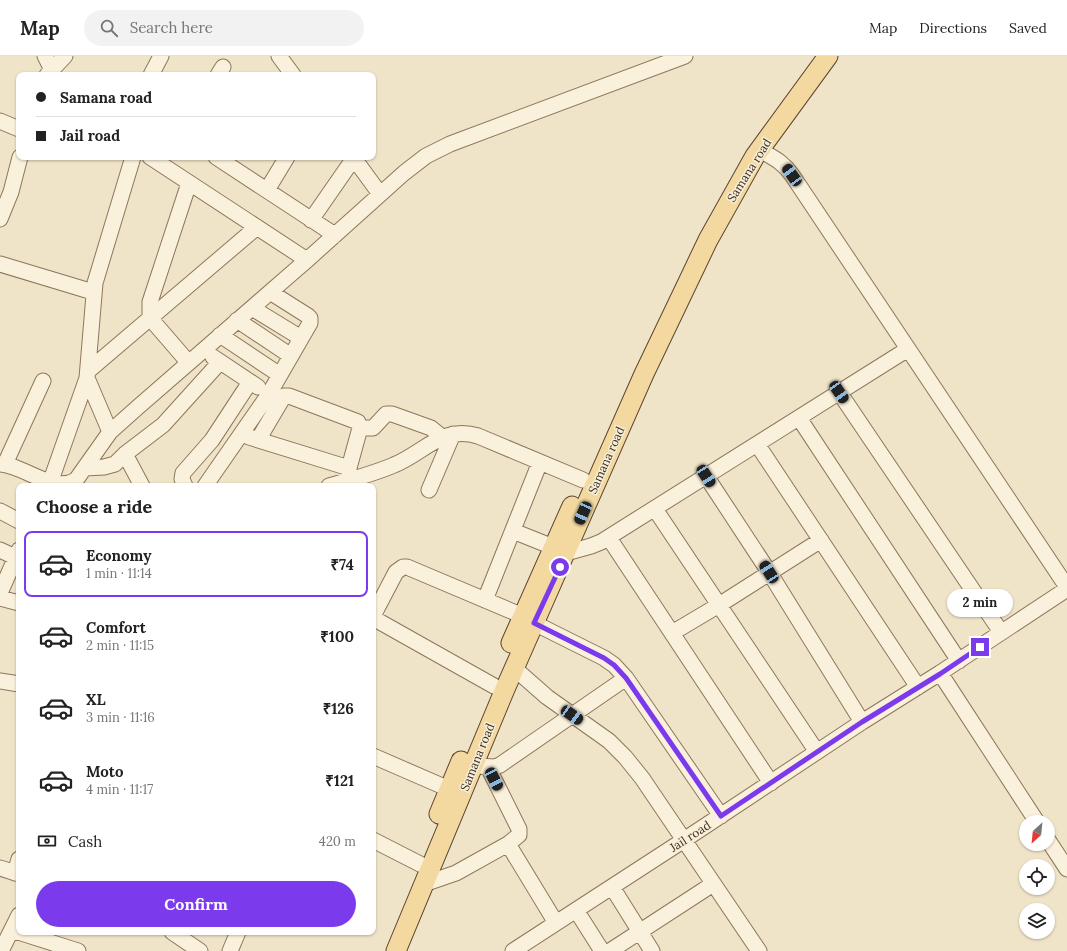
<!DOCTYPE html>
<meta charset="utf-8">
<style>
body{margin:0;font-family:Lora,serif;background:#f2f2f2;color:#222;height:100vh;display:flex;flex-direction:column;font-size:15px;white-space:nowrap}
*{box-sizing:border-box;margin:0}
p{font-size:13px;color:#767676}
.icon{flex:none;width:22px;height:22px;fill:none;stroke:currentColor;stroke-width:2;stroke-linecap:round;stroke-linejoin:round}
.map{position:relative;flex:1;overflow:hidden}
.drawer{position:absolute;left:16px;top:427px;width:360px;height:452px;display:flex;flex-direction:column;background:#fff;border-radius:8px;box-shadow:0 1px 3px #0004}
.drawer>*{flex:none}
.banner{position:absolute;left:16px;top:16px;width:360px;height:88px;border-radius:8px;box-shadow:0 1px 3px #0004;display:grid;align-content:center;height:88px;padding:0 20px;background:#fff}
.needle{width:26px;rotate:207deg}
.buttons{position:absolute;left:1019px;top:759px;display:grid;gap:8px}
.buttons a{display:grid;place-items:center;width:36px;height:36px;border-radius:50%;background:#fff;box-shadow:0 1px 3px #0004;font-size:20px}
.end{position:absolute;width:18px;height:18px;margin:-9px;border:5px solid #7c3aed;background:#fff;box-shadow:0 0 0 2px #fff}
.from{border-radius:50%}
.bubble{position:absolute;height:28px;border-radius:14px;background:#fff;box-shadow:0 1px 3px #0004;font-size:13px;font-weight:700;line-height:28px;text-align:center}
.car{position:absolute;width:12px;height:24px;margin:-12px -6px;border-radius:5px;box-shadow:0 0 3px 1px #0007;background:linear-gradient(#222 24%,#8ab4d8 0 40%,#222 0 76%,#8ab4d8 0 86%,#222 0)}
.banner b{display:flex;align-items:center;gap:14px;height:38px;font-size:15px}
.banner b+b{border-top:1px solid #e0e0e0}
.banner i{width:10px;height:10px;background:#222}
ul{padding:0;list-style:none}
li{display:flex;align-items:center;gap:12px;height:66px;margin:0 8px 6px;padding:0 12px;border:2px solid transparent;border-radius:8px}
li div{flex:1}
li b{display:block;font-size:15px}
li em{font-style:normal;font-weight:700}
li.current{border-color:#7c3aed}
li>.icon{width:36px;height:36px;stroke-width:1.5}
h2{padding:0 20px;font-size:18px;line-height:48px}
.pay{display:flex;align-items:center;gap:10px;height:44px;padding:0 20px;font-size:15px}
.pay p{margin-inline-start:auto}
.action{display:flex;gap:8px;margin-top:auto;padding:8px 20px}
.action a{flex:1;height:46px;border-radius:24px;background:#7c3aed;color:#fff;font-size:16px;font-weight:700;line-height:46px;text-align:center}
header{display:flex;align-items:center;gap:24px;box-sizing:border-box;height:56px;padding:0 20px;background:#fff;border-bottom:1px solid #e0e0e0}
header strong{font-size:19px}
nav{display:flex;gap:22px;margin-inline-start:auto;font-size:14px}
.search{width:280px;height:36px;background:#f2f2f2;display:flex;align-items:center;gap:10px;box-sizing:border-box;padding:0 14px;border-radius:22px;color:#767676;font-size:15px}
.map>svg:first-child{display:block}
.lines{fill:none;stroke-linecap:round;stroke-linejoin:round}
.minor-casing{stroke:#8d765c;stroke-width:17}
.major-casing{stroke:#5b4430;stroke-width:21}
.minor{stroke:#faf1dc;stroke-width:15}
.major{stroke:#f3d9a0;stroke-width:19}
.route{stroke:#7c3aed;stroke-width:5}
.labels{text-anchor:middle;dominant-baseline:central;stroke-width:3;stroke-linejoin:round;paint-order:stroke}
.street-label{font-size:12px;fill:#3d2e20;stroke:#f7eed8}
</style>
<header>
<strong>Map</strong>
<div class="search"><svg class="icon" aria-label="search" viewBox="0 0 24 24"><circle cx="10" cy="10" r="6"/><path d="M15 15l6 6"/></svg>Search here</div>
<nav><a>Map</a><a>Directions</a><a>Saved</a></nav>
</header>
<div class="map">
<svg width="1067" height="895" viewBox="0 0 1067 895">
<rect width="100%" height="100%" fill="#f0e4c8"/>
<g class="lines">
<g class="minor-casing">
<path id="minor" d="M45,0L52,14
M279,0L293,19
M47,19L65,0
M151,19L161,0
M218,19L223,11
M0,65L19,73
M760,94C774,102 783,106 792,119L1067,531
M150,101L307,204
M216,101L335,179
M353,101L380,138
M267,134L287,101
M0,163L11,136L20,101
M311,164L354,102
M0,208L93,236
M252,252L301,282
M237,264L291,300
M220,279L280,319
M213,301L258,331
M188,306L150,262V246L189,127
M88,315L257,171
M87,322L110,376
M839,336L1001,576
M799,362L959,605
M360,372H373L386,358H392L431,372L442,381
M249,381L349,412
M258,384L284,340H289L358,366L360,372L349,412V424
M757,388L918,631
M125,398L142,430
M0,408C24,409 53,438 76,424L110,376L138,351L307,204L404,117L426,100L450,88L685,0
M5,408L43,325
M85,412L104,411L115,408L125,398L163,369L220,306
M706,420L769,516L862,666
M49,430L87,322L95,227L133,101
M185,430L182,423L183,417L212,384L250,326
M205,430L269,338L310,267V262L308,260L270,236
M329,430C350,424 373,418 394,409C424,397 442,369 478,380L583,424
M429,434L453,378
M655,453L817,696
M0,455L19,465
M513,475L553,491
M609,482L771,727
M0,494L15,501
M566,497L591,490L601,486L908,293
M0,537L19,494
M0,542L19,547
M485,544L540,406
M373,560L396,516L403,511H407L523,560
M373,562L494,630
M534,567L604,602L614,609L626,622L721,760
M672,577L719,549L821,484
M514,612L547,641L609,685L625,701L642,722L759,895
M940,617L1037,766
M0,625L19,628
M373,700L449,733
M478,710L495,711L500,709L626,622
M373,784L420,808
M1048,784L1067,813
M508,788L556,867
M0,812L19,818
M15,817L19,803
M424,828L456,817L508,788L519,779V773L488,711
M612,831L652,895
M576,854L602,895
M12,874L78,895
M172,876L200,895
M1,895L19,859
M230,895L238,876
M513,895L684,784L862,666L940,617L1067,533
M610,895L713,828"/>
</g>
<g class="major-casing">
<path id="major" d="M511,587L572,450
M439,758L461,705
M396,895L505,633L644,318L688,226L708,184L755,100L828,0"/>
</g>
<use href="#minor" class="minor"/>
<use href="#major" class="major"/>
</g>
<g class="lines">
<path class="route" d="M560,511L534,567L604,602L614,609L626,622L721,760L862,666L940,618L980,591"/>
</g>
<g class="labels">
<g class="street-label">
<text transform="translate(749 114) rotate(-58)">Samana road</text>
<text transform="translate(606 404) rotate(-66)">Samana road</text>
<text transform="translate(477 701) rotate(-68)">Samana road</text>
<text transform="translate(690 780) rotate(-33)">Jail road</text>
</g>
</g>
</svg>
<div class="buttons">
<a><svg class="needle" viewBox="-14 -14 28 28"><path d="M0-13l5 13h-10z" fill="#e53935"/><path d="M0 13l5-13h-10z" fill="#767676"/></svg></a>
<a><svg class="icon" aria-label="locate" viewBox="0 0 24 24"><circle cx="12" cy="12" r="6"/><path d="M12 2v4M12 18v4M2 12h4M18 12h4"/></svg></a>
<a><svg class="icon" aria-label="layers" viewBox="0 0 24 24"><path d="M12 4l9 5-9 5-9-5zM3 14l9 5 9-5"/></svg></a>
</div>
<i class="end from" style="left:560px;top:511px"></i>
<i class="end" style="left:980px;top:591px"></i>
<div class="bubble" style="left:947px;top:533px;width:66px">2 min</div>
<i class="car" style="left:792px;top:119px;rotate:324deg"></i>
<i class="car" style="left:839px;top:336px;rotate:146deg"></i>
<i class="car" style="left:706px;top:420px;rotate:147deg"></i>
<i class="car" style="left:583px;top:457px;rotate:204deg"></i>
<i class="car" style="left:769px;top:516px;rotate:327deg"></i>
<i class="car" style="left:572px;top:659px;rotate:125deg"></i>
<i class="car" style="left:494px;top:723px;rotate:153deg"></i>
<div class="banner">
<b><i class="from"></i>Samana road</b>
<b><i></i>Jail road</b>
</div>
<section class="drawer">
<h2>Choose a ride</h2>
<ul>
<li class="current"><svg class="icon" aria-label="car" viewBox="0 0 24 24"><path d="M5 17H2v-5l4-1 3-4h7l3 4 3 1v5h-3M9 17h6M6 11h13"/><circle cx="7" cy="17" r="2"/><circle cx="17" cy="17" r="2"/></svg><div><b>Economy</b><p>1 min · 11:14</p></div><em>₹74</em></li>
<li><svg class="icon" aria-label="car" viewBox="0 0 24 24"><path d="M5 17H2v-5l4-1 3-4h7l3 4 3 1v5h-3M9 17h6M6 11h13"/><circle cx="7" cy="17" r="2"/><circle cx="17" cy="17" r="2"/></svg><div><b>Comfort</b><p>2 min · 11:15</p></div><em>₹100</em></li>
<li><svg class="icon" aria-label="car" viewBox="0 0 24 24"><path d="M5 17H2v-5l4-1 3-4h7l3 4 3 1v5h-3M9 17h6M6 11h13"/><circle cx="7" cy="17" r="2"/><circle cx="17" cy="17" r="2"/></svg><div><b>XL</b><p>3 min · 11:16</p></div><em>₹126</em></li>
<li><svg class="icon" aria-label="car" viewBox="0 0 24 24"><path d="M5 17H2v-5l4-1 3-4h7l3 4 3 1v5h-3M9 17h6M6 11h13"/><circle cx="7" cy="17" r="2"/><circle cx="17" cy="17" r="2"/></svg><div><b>Moto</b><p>4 min · 11:17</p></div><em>₹121</em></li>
</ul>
<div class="pay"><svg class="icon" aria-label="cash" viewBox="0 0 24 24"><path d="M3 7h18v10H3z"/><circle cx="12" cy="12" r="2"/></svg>Cash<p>420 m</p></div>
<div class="action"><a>Confirm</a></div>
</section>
</div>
